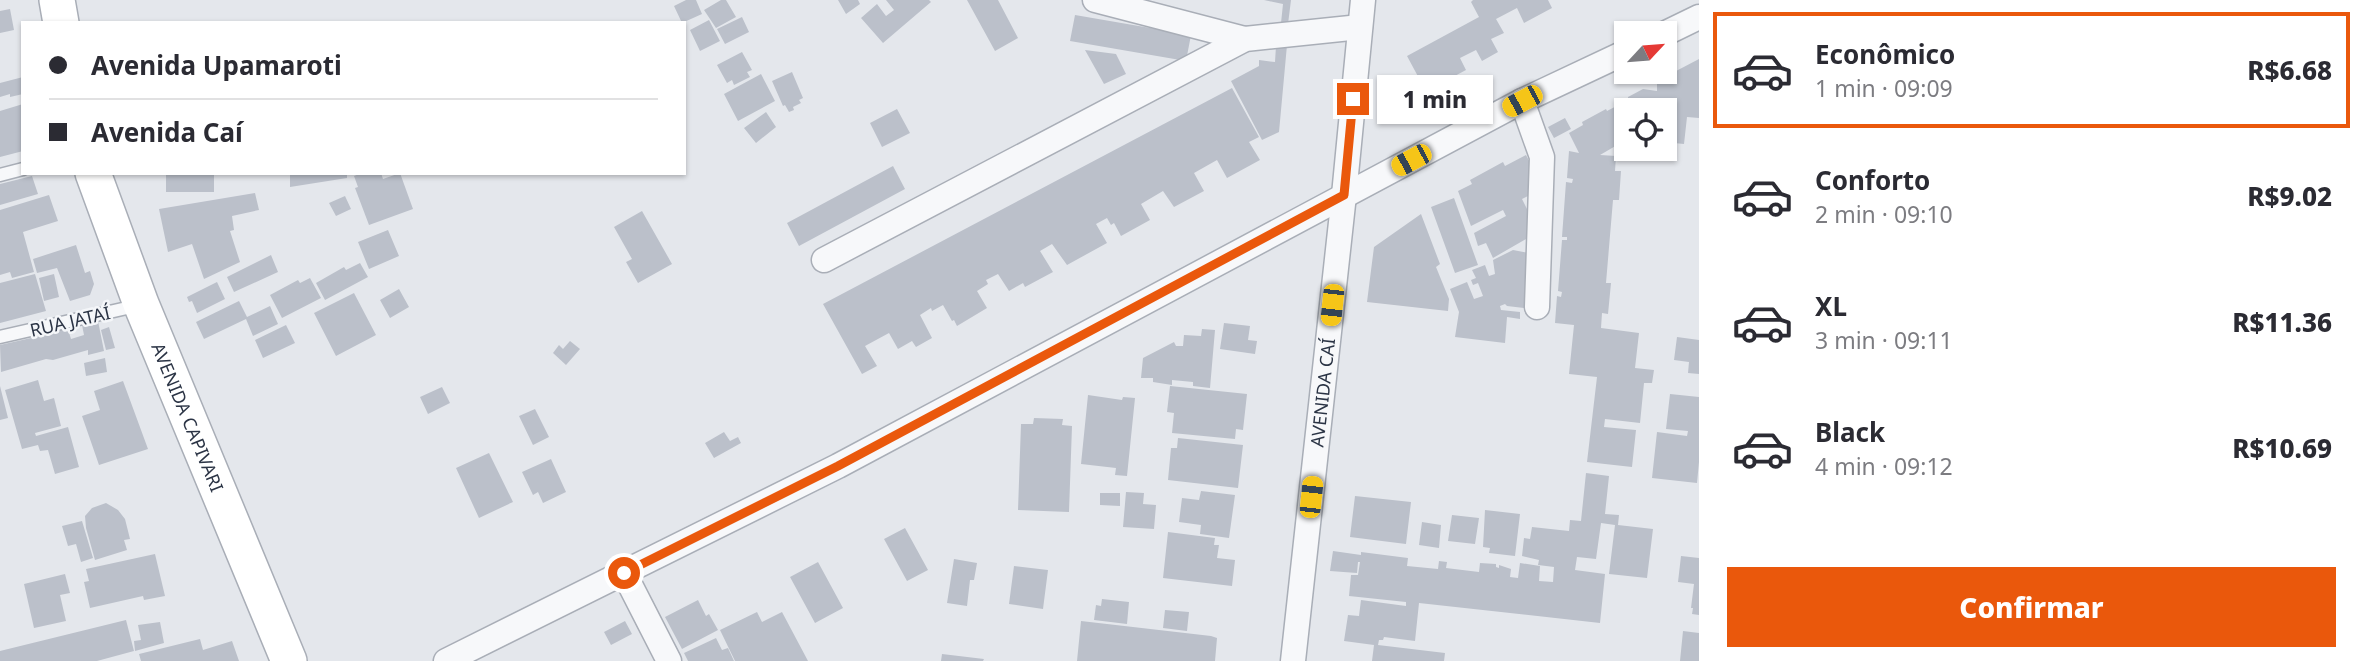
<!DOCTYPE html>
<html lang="pt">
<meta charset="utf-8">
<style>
body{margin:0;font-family:"Noto Sans",sans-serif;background:#f7f7f7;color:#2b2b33;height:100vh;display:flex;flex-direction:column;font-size:26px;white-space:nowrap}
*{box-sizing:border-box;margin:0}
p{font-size:23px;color:#7c7c81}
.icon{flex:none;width:38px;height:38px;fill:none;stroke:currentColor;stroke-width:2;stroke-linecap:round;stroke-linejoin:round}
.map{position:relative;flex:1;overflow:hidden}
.side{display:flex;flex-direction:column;background:#fff;width:665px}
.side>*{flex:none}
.hud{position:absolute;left:21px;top:21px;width:665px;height:154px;border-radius:0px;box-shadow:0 2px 5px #0004;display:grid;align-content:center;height:154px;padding:0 28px;background:#fff}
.needle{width:46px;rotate:64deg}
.buttons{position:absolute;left:1614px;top:21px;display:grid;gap:14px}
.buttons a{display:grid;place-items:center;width:63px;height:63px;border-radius:0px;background:#fff;box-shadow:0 2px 5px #0004;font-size:35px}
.end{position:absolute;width:32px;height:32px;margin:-16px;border:9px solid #ea580c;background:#fff;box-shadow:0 0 0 4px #fff}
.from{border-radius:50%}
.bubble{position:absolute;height:49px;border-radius:0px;background:#fff;box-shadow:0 2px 5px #0004;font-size:23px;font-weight:800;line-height:49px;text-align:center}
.car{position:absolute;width:21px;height:42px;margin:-21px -10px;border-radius:9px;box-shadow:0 0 5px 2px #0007;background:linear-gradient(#f5c518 24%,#345 0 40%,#f5c518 0 76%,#345 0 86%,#f5c518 0)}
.hud b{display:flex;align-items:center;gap:24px;height:66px;font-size:26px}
.hud b+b{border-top:2px solid #e1e1e2}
.hud i{width:18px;height:18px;background:#2b2b33}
ul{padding:12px 0 0;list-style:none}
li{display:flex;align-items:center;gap:21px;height:116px;margin:0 14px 10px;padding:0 14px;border:4px solid transparent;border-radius:0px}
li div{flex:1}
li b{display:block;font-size:26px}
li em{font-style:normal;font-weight:800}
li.on{border-color:#ea580c}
li>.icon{width:63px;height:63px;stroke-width:1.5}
.primary-button{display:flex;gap:14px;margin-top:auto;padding:14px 28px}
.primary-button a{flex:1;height:80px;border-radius:0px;background:#ea580c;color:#fff;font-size:28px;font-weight:800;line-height:80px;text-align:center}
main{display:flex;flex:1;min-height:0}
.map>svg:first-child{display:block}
.building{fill:#bbc0ca}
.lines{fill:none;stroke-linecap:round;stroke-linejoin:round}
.lane-casing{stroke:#a9aeb7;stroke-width:15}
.street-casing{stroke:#a9aeb7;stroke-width:27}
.secondary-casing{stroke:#a9aeb7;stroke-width:38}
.lane{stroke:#f7f8fa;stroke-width:12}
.street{stroke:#f7f8fa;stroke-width:24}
.secondary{stroke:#fff;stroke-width:35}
.route{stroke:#ea580c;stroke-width:9}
.labels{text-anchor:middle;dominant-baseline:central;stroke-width:5;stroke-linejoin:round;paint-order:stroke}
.street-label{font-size:18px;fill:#2b3445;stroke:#f4f6f9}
</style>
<main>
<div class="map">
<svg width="1699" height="661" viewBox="0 0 1699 661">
<rect width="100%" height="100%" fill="#e4e7ec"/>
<path class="building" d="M686,0H696L702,14L682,23L674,6Z
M721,0H726L736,17L716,28L704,10Z
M838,0H858L860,4L846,14Z
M886,0H929L931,2L883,43L861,18L877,4L886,16L894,10Z
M967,0H998L1018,38L995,51Z
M1264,0H1291L1288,24L1281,23L1283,4Z
M1473,0H1548L1552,8L1524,23L1517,8L1496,19L1504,33L1491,39L1498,52L1482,61L1476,50L1460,58L1466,70L1434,87L1429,78L1421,82L1407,56L1479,17L1471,2Z
M10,9L14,30L0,33V11Z
M1075,15L1191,35L1186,61L1070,41Z
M742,17L749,32L725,44L717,29Z
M709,20L720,41L700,51L690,30Z
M1287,45L1279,132L1262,140L1231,81L1259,66V60L1275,62L1276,46Z
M1085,50L1116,54L1126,74L1104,84Z
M742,52L752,70L747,72L750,77L734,85L732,80L727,83L717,65Z
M1699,59V118L1687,117L1684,144L1664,142V110H1626L1624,141L1600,155L1616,156L1615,171H1621L1619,200H1613L1606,283H1611L1608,314L1602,313L1601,328L1639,333L1635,368L1654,370L1652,383H1644L1640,423L1605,419L1604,427L1636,430L1632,467L1587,462L1597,377L1569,374L1574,325L1555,323L1557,296L1561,297L1562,292L1558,291L1562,240H1567V237H1562L1566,182L1572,183L1573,179L1567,178L1569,151L1579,153L1569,133L1583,125L1582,122L1606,109L1607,111L1626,101L1628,105V97L1643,89L1657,91V81Z
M792,72L803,98L799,100L801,103L793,107L794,110L789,112L785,105L783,106L772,81Z
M761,74L775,101L738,121L724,94Z
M23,77V94L10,97V94L0,97V83Z
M1232,88L1259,137L1249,142L1260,160L1227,178L1217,160L1194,173L1204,191L1174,207L1163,191L1141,204L1150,220L1121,236L1114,223L1111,225L1107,218L1096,224L1107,243L1067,265L1052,244L1040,251L1053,272L1025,287L1023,283L1009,291L998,274L986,280L988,284L977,291L987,308L957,326L954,320L952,321L943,305L932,311L931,308L920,315L932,338L916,347L912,341L898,349L889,333L865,346L877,366L862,374L823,304Z
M23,104V151L0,157V111Z
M897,109L910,133L882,147L870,123Z
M766,112L776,127L756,143L744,128Z
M1565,118L1571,129L1554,138L1548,127Z
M1526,155L1537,176L1536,192L1522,199L1534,223L1533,235L1493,258L1486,243L1478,246L1474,233L1506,216L1503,210L1471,226L1458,191L1472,184L1470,180L1503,162L1505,166Z
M893,166L905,189L799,246L787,223Z
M166,173H214V192H166Z
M290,173H347V178L290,187Z
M362,173H381L383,179L400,173L413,209L369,225L355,188L358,187L354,176Z
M32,176L38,194L0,205V184Z
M255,193L259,210L232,216L234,230L230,231L240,262L204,279L192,244L168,252L159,209Z
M49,195L58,221L23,232L34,272L12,278L10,272L0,275V210Z
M345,196L351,209L336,216L329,203Z
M1454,198L1478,265L1455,273L1431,207Z
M642,211L672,264L638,283L626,262L632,259L614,227Z
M1421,214L1440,264L1436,267L1449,299L1448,311L1367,302L1374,247Z
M388,230L399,256L369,269L358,242Z
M76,245L85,273L90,271L94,284L90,295L70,301L57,268L37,273L33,259Z
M1513,250L1529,253L1526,289L1524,308L1507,306L1505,304L1500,306L1501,310L1520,312V319L1507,317L1505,343L1455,337L1459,312L1450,289L1467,282L1474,299L1483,296L1478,283L1473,285L1471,280L1476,278L1472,270L1485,265L1489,276L1495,274L1493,260Z
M271,255L278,272L234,292L227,277Z
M360,263L368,277L325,300L316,283L344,267L346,270Z
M35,274L46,311L0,323V283Z
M54,274L59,297L44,301L39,278Z
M310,278L321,298L282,318L270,295L298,280L300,283Z
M217,282L225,299L197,313L192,301L189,302L187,297Z
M399,289L409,307L390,318L380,300Z
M354,293L376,335L336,356L314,313Z
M239,301L247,317L270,306L278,324L253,336L246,319L204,339L196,322Z
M98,321L104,351L88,355V350L53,360L46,359L1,372L0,345L40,336L39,334L67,326L71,339L84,335L82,325Z
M1224,323L1250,326L1248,340L1257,341L1255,354L1220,349Z
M286,325L295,343L263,358L255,340Z
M109,327L115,348L106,350L101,330Z
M1202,329L1215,330L1210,388L1193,386V382L1172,380V385L1153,382V378H1141L1143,358L1174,342L1176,346H1183L1184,335L1201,336Z
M1677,337L1699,340V374L1688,373L1689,362L1674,360Z
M570,341L580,349L566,365L553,353L559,345L563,349Z
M105,358L107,372L86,376L84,363Z
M38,380L44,401L54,398L61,426L35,433L36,436L68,427L79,467L55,474L48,450L40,451L38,445L22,449L5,390Z
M123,381L148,449L99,465L82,416L100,410L94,391Z
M0,386L8,418L0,420Z
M1170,386L1247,394L1243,430L1236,429L1235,439L1172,433L1174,413L1167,412Z
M442,387L450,403L428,414L420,397Z
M1670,394L1699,397V462L1697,483L1652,478L1657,432L1687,436L1688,431L1666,429Z
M1088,395L1122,400L1123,397L1135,398L1127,476L1115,475L1116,468L1081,464Z
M535,409L549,437L533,445L519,416Z
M1034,418L1063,419L1062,425L1072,426L1069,512L1018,510L1021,424H1033Z
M724,432L730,441L738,437L741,443L714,458L705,443Z
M1178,438L1243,445L1238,488L1168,480L1171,448H1177Z
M489,453L513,502L479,518L456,468Z
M551,459L566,492L543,503L538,492L533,495L522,472Z
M1586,473L1609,476L1605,514L1619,515L1618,525L1653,529L1647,578L1609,574L1615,525L1601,523L1596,559L1577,557L1575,570L1605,574L1600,623L1419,603L1415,641L1384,637L1383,640H1379L1378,645L1445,653L1444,661H1372L1374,645L1344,641L1348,615L1359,616L1361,600L1406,606V602L1349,596L1351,575H1358L1360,562H1358L1357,573L1330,571L1333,551L1361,555V552L1408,558L1407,566L1438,569L1439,561L1447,562L1446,568L1479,572L1480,563L1496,564V567L1499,568V565L1511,569L1510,577L1518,578L1520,563L1540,566L1539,581L1553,582L1554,567L1538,565L1539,560L1522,556L1524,538L1530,539L1532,527L1569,531L1570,520L1581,521Z
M1201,491L1235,495L1229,538L1200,534L1201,525L1179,522L1182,498L1199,500Z
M1126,492L1144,493L1143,504L1156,505L1154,529L1123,527Z
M1100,493H1120V506L1100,505Z
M1355,496L1411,502L1406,544L1350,537Z
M106,503L118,510L125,519L130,539L124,540L127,550L95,560L86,528L85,516L92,508Z
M1485,510L1520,514L1515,556L1489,553L1490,548L1483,547Z
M1452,515L1479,518L1475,544L1448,541Z
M82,521L93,558L81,562L76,544L68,546L62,526Z
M1422,522L1441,525L1439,548L1419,545Z
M905,528L928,570L907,581L884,539Z
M1168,532L1215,538L1214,545H1219L1217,558L1235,560L1232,586L1163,578Z
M155,554L165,596L144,600L143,596L90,608L84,582L89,581L86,569Z
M1681,556L1699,558V615L1692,614L1693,608H1691L1694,584L1678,582Z
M954,559L977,563L974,580H970L967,606L947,603Z
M818,562L843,608L815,623L790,577Z
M1014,566L1048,570L1043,609L1009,604Z
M65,574L70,593L60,595L66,621L34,628L24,584Z
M1102,599L1129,602L1127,624L1094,620L1096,605L1101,606Z
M698,600L706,616L709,614L718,630L682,649L665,617Z
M1165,610L1189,612L1187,631L1163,628Z
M757,612L762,622L782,612L808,661H735L720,630Z
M126,620L134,651L97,661H0V651Z
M625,621L632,634L611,645L604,632Z
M1081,621L1211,636L1217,638L1215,661H1077Z
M160,622L164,643L135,651L134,641L141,640L138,625Z
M1683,631L1699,633V661H1680Z
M716,638L722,650L728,648L734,661H688L684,653Z
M200,639L203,650L232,641L239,661H141L139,654Z
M942,654L984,659L983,661H941Z"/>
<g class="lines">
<g class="lane-casing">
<path id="lane" d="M0,175L23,169
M0,337L140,305"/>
</g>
<g class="street-casing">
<g id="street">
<path d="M1095,0L1245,39"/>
<path d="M1664,34L1699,17"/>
<path d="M1522,101L1542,157L1537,307"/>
<path d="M824,260L1245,39L1360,27"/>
<path d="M624,573L669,661"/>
<path d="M446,661L838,466L1522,101L1626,52"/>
<path id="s1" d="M1293,661L1344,195L1363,0"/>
</g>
</g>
<g class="secondary-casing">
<g id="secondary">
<path d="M57,0L61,23"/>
<path id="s2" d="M93,173L141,304L289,661"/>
</g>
</g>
<use href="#lane" class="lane"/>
<use href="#street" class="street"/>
<use href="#secondary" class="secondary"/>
</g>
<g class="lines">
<path class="route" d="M624,573L838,466L1344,195L1353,99"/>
</g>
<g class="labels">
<g class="street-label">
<text transform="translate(70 321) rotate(-13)">RUA JATAÍ</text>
<text stroke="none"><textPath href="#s1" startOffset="270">AVENIDA CAÍ</textPath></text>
<text stroke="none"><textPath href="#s2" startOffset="262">AVENIDA CAPIVARI</textPath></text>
</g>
</g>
</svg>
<div class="buttons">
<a><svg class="needle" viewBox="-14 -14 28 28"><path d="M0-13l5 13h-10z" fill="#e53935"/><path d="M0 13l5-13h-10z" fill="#7c7c81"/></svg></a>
<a><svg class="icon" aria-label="locate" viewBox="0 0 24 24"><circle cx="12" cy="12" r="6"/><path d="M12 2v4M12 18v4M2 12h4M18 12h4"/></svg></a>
</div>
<i class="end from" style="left:624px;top:573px"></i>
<i class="end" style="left:1353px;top:99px"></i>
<div class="bubble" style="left:1377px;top:75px;width:116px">1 min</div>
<i class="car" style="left:1522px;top:101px;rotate:242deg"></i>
<i class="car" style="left:1411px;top:160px;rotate:242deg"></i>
<i class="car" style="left:1332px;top:305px;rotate:186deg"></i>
<i class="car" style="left:1311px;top:497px;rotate:6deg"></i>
<div class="hud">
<b><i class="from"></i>Avenida Upamaroti</b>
<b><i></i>Avenida Caí</b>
</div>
</div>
<section class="side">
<ul>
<li class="on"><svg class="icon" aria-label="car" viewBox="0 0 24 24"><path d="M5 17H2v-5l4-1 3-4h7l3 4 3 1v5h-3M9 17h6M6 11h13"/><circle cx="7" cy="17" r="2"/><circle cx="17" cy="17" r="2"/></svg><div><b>Econômico</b><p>1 min · 09:09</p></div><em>R$6.68</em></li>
<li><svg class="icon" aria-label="car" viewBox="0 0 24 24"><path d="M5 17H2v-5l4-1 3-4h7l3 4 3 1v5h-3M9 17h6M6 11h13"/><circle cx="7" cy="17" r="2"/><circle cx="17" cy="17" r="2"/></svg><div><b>Conforto</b><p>2 min · 09:10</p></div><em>R$9.02</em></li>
<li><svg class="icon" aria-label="car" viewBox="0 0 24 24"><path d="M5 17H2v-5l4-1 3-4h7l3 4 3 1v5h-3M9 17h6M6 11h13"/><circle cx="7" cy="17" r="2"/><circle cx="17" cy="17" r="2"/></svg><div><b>XL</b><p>3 min · 09:11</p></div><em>R$11.36</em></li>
<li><svg class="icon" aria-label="car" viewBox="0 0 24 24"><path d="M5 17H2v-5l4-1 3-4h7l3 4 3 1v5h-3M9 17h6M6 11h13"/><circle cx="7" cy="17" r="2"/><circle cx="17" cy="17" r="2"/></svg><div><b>Black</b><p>4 min · 09:12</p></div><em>R$10.69</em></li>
</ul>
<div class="primary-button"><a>Confirmar</a></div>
</section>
</main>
